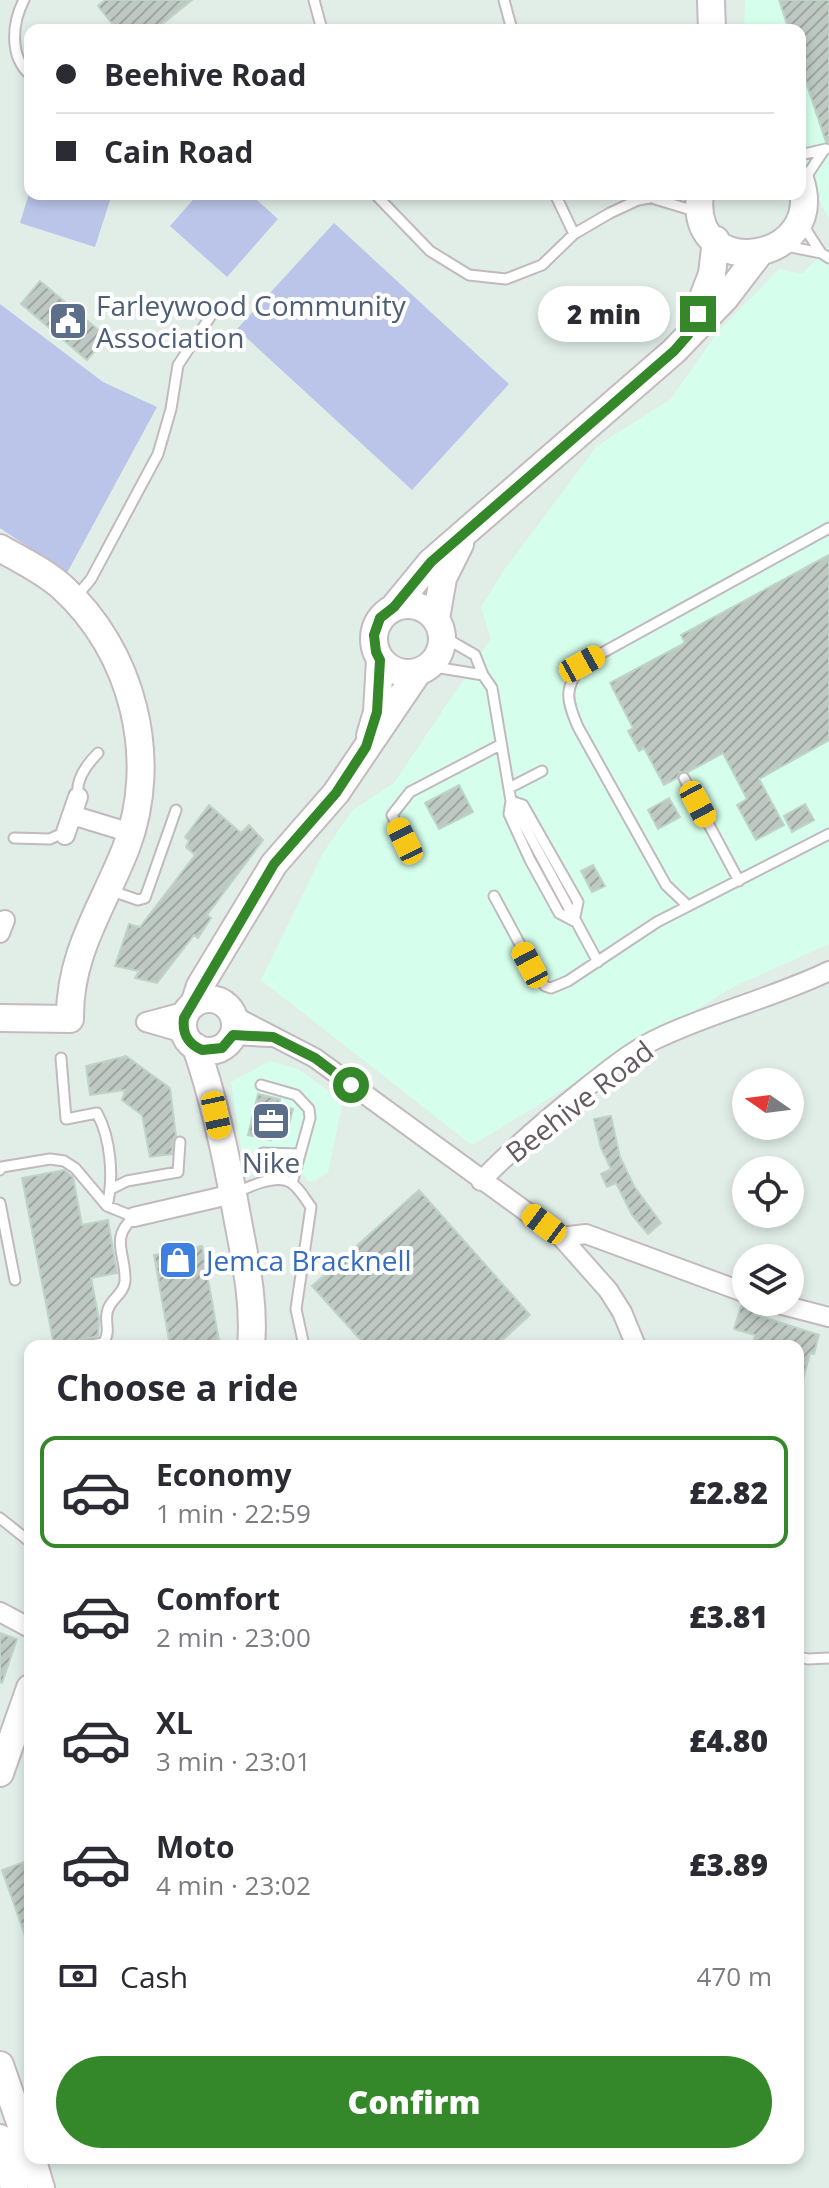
<!DOCTYPE html>
<meta charset="utf-8">
<style>
body{margin:0;font-family:"Open Sans",sans-serif;background:#f2f2f3;color:#2b2b33;height:100vh;display:flex;flex-direction:column;font-size:30px;white-space:nowrap}
*{box-sizing:border-box;margin:0}
p{font-size:26px;color:#7c7c81}
.icon{flex:none;width:44px;height:44px;fill:none;stroke:currentColor;stroke-width:2;stroke-linecap:round;stroke-linejoin:round}
.map{position:relative;flex:1;overflow:hidden}
.drawer{position:absolute;left:24px;top:1340px;width:780px;height:824px;display:flex;flex-direction:column;background:#fff;border-radius:16px;box-shadow:0 4px 12px #0003}
.drawer>*{flex:none}
.hud{position:absolute;left:24px;top:24px;width:782px;height:176px;border-radius:16px;box-shadow:0 4px 12px #0003;display:grid;align-content:center;height:176px;padding:0 32px;background:#fff}
.needle{width:52px;rotate:284deg}
.buttons{position:absolute;left:732px;top:1068px;display:grid;gap:16px}
.buttons a{display:grid;place-items:center;width:72px;height:72px;border-radius:50%;background:#fff;box-shadow:0 4px 12px #0003;font-size:40px}
.end{position:absolute;width:36px;height:36px;margin:-18px;border:10px solid #348829;background:#fff;box-shadow:0 0 0 4px #fff}
.from{border-radius:50%}
.bubble{position:absolute;height:56px;border-radius:28px;background:#fff;box-shadow:0 4px 12px #0003;font-size:26px;font-weight:800;line-height:56px;text-align:center}
.car{position:absolute;width:24px;height:48px;margin:-24px -12px;border-radius:10px;box-shadow:0 0 6px 2px #0007;background:linear-gradient(#f5c518 24%,#345 0 40%,#f5c518 0 76%,#345 0 86%,#f5c518 0)}
.hud b{display:flex;align-items:center;gap:28px;height:76px;font-size:30px}
.hud b+b{border-top:2px solid #e1e1e2}
.hud i{width:20px;height:20px;background:#2b2b33}
ul{padding:0;list-style:none}
li{display:flex;align-items:center;gap:24px;height:112px;margin:0 16px 12px;padding:0 16px;border:4px solid transparent;border-radius:16px}
li div{flex:1}
li b{display:block;font-size:30px}
li em{font-style:normal;font-weight:800}
li.current{border-color:#348829}
li>.icon{width:72px;height:72px;stroke-width:1.5}
h2{padding:0 32px;font-size:36px;line-height:96px}
.pay{display:flex;align-items:center;gap:20px;height:88px;padding:0 32px;font-size:30px}
.pay p{margin-inline-start:auto}
.cta{display:flex;gap:16px;margin-top:auto;padding:16px 32px}
.cta a{flex:1;height:92px;border-radius:48px;background:#348829;color:#fff;font-size:32px;font-weight:800;line-height:92px;text-align:center}
.map>svg:first-child{display:block}
.commercial{fill:#d5ffec}
.green{fill:#bbc5e9}
.building{fill:url(#building-hatch);stroke:#bfd4c8;stroke-width:2}
.lines{fill:none;stroke-linecap:round;stroke-linejoin:round}
.lane-casing{stroke:#c2b9bf;stroke-width:13}
.street-casing{stroke:#c2b9bf;stroke-width:22}
.secondary-casing{stroke:#c4bac0;stroke-width:30}
.lane{stroke:#fff;stroke-width:9}
.street{stroke:#fff;stroke-width:18}
.secondary{stroke:#fff;stroke-width:26}
.route{stroke:#348829;stroke-width:10}
.labels{text-anchor:middle;dominant-baseline:central;stroke-width:8;stroke-linejoin:round;paint-order:stroke}
.service-label{font-size:28px;fill:#4e5e75;stroke:#fff;text-anchor:start}
.street-label{font-size:28px;fill:#645a61;stroke:#fff}
.shop-label{font-size:28px;fill:#366cbe;stroke:#fff;text-anchor:start}
</style>
<div class="map">
<svg width="829" height="2188" viewBox="0 0 829 2188">
<defs>
<pattern id="building-hatch" width="6" height="6" patternUnits="userSpaceOnUse" patternTransform="scale(2)"><rect width="6" height="6" fill="#bec9c3"/><path d="M-1 1l2-2M0 6l6-6M5 7l2-2" fill="none" stroke="#9ea6a2"/></pattern>
</defs>
<rect width="100%" height="100%" fill="#e1eee8"/>
<path class="commercial" d="M745,0H829V219L800,161V30H744Z
M829,246V944L733,987L472,1145L261,980L323,853L353,810L394,783L491,639L481,607L502,573L597,446L671,399L717,333L779,269L802,274Z
M270,1061L298,1069L343,1101L328,1172L315,1181H307L297,1163L262,1170L255,1171L244,1165L231,1082Z"/>
<path class="green" d="M30,190V194H112L95,247L20,223Z
M198,194H250L278,219L227,277L170,226Z
M334,223L509,384L412,490L237,329Z
M0,304L103,382L157,407L67,573L0,528Z"/>
<path class="building" d="M105,0H192L155,30H117L98,6Z
M779,0H829V142H826L800,64V30H789Z
M40,281L107,337L87,360L21,304Z
M829,555V740L759,779L784,825L756,840L737,805L747,799L723,753L688,772H680L677,778L664,785L644,748L639,751L628,731L633,728L610,683L685,643L681,635Z
M459,785L473,812L439,829L425,803Z
M669,798L680,817L658,829L648,810Z
M805,804L814,820L792,832L784,816Z
M209,805L241,833L249,825L263,840L207,915L211,918L198,938L194,935L157,983L135,978L139,971L115,966L129,924L140,927L195,855L186,847L189,841L185,837Z
M593,865L605,886L592,892L581,871Z
M126,1056L170,1088L176,1136L173,1141L172,1154L150,1157L142,1115L122,1100L125,1090L90,1095L86,1066Z
M258,1094L280,1099L279,1105L293,1109L286,1136L273,1133L271,1140L248,1135Z
M611,1116L620,1157L634,1186L661,1223L648,1234L632,1215L616,1183L607,1187L601,1174L611,1169L601,1148L594,1119Z
M64,1170L73,1177L82,1225L108,1220L117,1273L91,1278L99,1319L98,1336L54,1346L22,1178Z
M419,1190L530,1315L496,1346H366L312,1286Z
M202,1246L220,1346H170L154,1255Z
M741,1306L755,1310L754,1314L819,1335L814,1354L810,1353L802,1383L798,1382V1346H752L755,1335L734,1329Z
M0,1633L17,1639L2,1683L0,1682Z
M30,1860V1944H28L2,1870Z"/>
<g class="lines">
<g class="lane-casing">
<path id="lane" d="M24,0C12,23 9,56 30,75
M314,0L322,30
M504,0L512,30
M800,155L826,149
M804,180L824,150
M375,194L430,251L469,275L506,279L542,265L574,234L610,213L638,200L671,194
M555,194L574,234
M655,199L698,212
M801,222L821,253L829,258
M786,246L821,253
M76,597L91,579L158,454L171,409L178,365L218,305
M442,636L475,655L483,675L492,688L511,801L598,962
M429,666L483,675
M684,778L739,881
M509,788L542,771
M78,797C75,780 86,765 98,753
M511,801L523,805L578,902L574,921
M511,801L509,814L530,860L559,913L574,921
M14,838L50,839L65,832
M405,841L392,815L410,792L500,745
M109,890L138,900L145,898L176,810
M494,896L537,976L545,986L551,988L568,981L657,922L829,834
M688,906L666,885L578,727C566,699 564,689 582,664L829,528
M61,1058L66,1119L97,1113C111,1139 114,1178 107,1206
M261,1085L296,1095L309,1109L310,1118L292,1183
M263,1153L300,1154
M0,1170L2,1167L50,1159L64,1161L75,1168L107,1206L134,1217C109,1239 126,1253 125,1281C124,1295 109,1299 107,1313C105,1324 111,1332 103,1343L85,1346
M111,1189L127,1181L178,1172L180,1142
M234,1194C247,1187 276,1174 290,1182C299,1187 305,1199 311,1207L296,1309L304,1346
M0,1203L15,1280
M0,1518L30,1542
M798,1657L808,1659L829,1658"/>
</g>
<g class="street-casing">
<path id="street" d="M72,815L131,833
M65,835L78,797
M0,933L5,920
M234,1016L315,1058L561,1237L608,1290L622,1312L636,1346
M146,1022L187,1011
M146,1022L184,1033
M233,1035L270,1037
M481,1181C514,1147 549,1117 587,1087C610,1069 635,1048 663,1036C717,1011 775,997 829,971
M134,1217L233,1194
M561,1237L586,1234L746,1293
M771,1302L829,1317
M0,1612L30,1628"/>
</g>
<g class="secondary-casing">
<path id="secondary" d="M711,0L712,30
M700,194C688,285 829,263 800,179
M694,321L712,274L716,240
M0,548C21,560 44,571 62,587C133,651 160,759 126,848C103,907 69,953 70,1019L0,1018
M374 639a34 34 0 1 1 68 0a34 34 0 1 1-68 0Z
M394,607L431,562L674,351L725,298L758,255
M436,619L443,578L460,544
M370,736L377,712L380,660
M183 1025a26 26 0 1 1 52 0a26 26 0 1 1-52 0Z
M194,1004L200,986L274,864L336,793L418,672
M196,1047C215,1102 227,1159 237,1216C245,1259 255,1302 251,1346
M0,1773L30,1688
M0,2065L30,2151
M0,2138L14,2188
M32,2158L41,2188"/>
</g>
<use href="#lane" class="lane"/>
<use href="#street" class="street"/>
<use href="#secondary" class="secondary"/>
</g>
<g class="lines">
<path class="route" d="M351,1085L315,1058L273,1037L233,1035L222,1048L202,1050C188,1044 182,1034 184,1018L274,864L336,793L366,747L377,712L380,660L376,652L374,635L380,618L394,607L431,562L674,351L688,335L698,314"/>
</g>
<defs>
<g id="civic-square" transform="scale(2)"><rect x="-9" y="-9" width="18" height="18" rx="4" fill="#5c6f8a" stroke="#fff"/><path d="M-.6-6.5H3V-4.5H.6V-3L4-1V1h2V6H-6V1h2V-1L-.6-3ZM-1.2 2.5V6h2.4V2.5Z" fill="#fff"/></g>
<g id="office-square" transform="scale(2)"><rect x="-9" y="-9" width="18" height="18" rx="4" fill="#5c6f8a" stroke="#fff"/><path d="M-6-3h4V-5.5h4V-3h4V5H-6ZM-1-4.5V-3h2v-1.5ZM-6 0V1H6V0Z" fill="#fff"/></g>
<g id="shop-square" transform="scale(2)"><rect x="-9" y="-9" width="18" height="18" rx="4" fill="#3f7fe0" stroke="#fff"/><path d="M-5-2.5h2.3a2.7 3.5 0 0 1 5.4 0H5L5.5 6h-11ZM-1.5-2.5h3a1.5 2.3 0 0 0-3 0Z" fill="#fff"/></g>
</defs>
<g fill-rule="evenodd">
<use href="#civic-square" x="68" y="321"/>
<use href="#office-square" x="271" y="1121"/>
<use href="#shop-square" x="178" y="1260"/>
</g>
<g class="labels">
<g class="service-label">
<text x="96" y="305">Farleywood Community<tspan x="96" dy="32">Association</tspan></text>
<text x="271" y="1162" text-anchor="middle">Nike</text>
</g>
<g class="street-label">
<text transform="translate(579 1101) rotate(-38)">Beehive Road</text>
</g>
<g class="shop-label">
<text x="206" y="1260">Jemca Bracknell</text>
</g>
</g>
</svg>
<div class="buttons">
<a><svg class="needle" viewBox="-14 -14 28 28"><path d="M0-13l5 13h-10z" fill="#e53935"/><path d="M0 13l5-13h-10z" fill="#7c7c81"/></svg></a>
<a><svg class="icon" aria-label="locate" viewBox="0 0 24 24"><circle cx="12" cy="12" r="6"/><path d="M12 2v4M12 18v4M2 12h4M18 12h4"/></svg></a>
<a><svg class="icon" aria-label="layers" viewBox="0 0 24 24"><path d="M12 4l9 5-9 5-9-5zM3 14l9 5 9-5"/></svg></a>
</div>
<i class="end from" style="left:351px;top:1085px"></i>
<i class="end" style="left:698px;top:314px"></i>
<div class="bubble" style="left:538px;top:286px;width:132px">2 min</div>
<i class="car" style="left:582px;top:664px;rotate:61deg"></i>
<i class="car" style="left:698px;top:804px;rotate:152deg"></i>
<i class="car" style="left:405px;top:841px;rotate:334deg"></i>
<i class="car" style="left:530px;top:965px;rotate:332deg"></i>
<i class="car" style="left:216px;top:1115px;rotate:168deg"></i>
<i class="car" style="left:544px;top:1224px;rotate:307deg"></i>
<div class="hud">
<b><i class="from"></i>Beehive Road</b>
<b><i></i>Cain Road</b>
</div>
<section class="drawer">
<h2>Choose a ride</h2>
<ul>
<li class="current"><svg class="icon" aria-label="car" viewBox="0 0 24 24"><path d="M5 17H2v-5l4-1 3-4h7l3 4 3 1v5h-3M9 17h6M6 11h13"/><circle cx="7" cy="17" r="2"/><circle cx="17" cy="17" r="2"/></svg><div><b>Economy</b><p>1 min · 22:59</p></div><em>£2.82</em></li>
<li><svg class="icon" aria-label="car" viewBox="0 0 24 24"><path d="M5 17H2v-5l4-1 3-4h7l3 4 3 1v5h-3M9 17h6M6 11h13"/><circle cx="7" cy="17" r="2"/><circle cx="17" cy="17" r="2"/></svg><div><b>Comfort</b><p>2 min · 23:00</p></div><em>£3.81</em></li>
<li><svg class="icon" aria-label="car" viewBox="0 0 24 24"><path d="M5 17H2v-5l4-1 3-4h7l3 4 3 1v5h-3M9 17h6M6 11h13"/><circle cx="7" cy="17" r="2"/><circle cx="17" cy="17" r="2"/></svg><div><b>XL</b><p>3 min · 23:01</p></div><em>£4.80</em></li>
<li><svg class="icon" aria-label="car" viewBox="0 0 24 24"><path d="M5 17H2v-5l4-1 3-4h7l3 4 3 1v5h-3M9 17h6M6 11h13"/><circle cx="7" cy="17" r="2"/><circle cx="17" cy="17" r="2"/></svg><div><b>Moto</b><p>4 min · 23:02</p></div><em>£3.89</em></li>
</ul>
<div class="pay"><svg class="icon" aria-label="cash" viewBox="0 0 24 24"><path d="M3 7h18v10H3z"/><circle cx="12" cy="12" r="2"/></svg>Cash<p>470 m</p></div>
<div class="cta"><a>Confirm</a></div>
</section>
</div>
